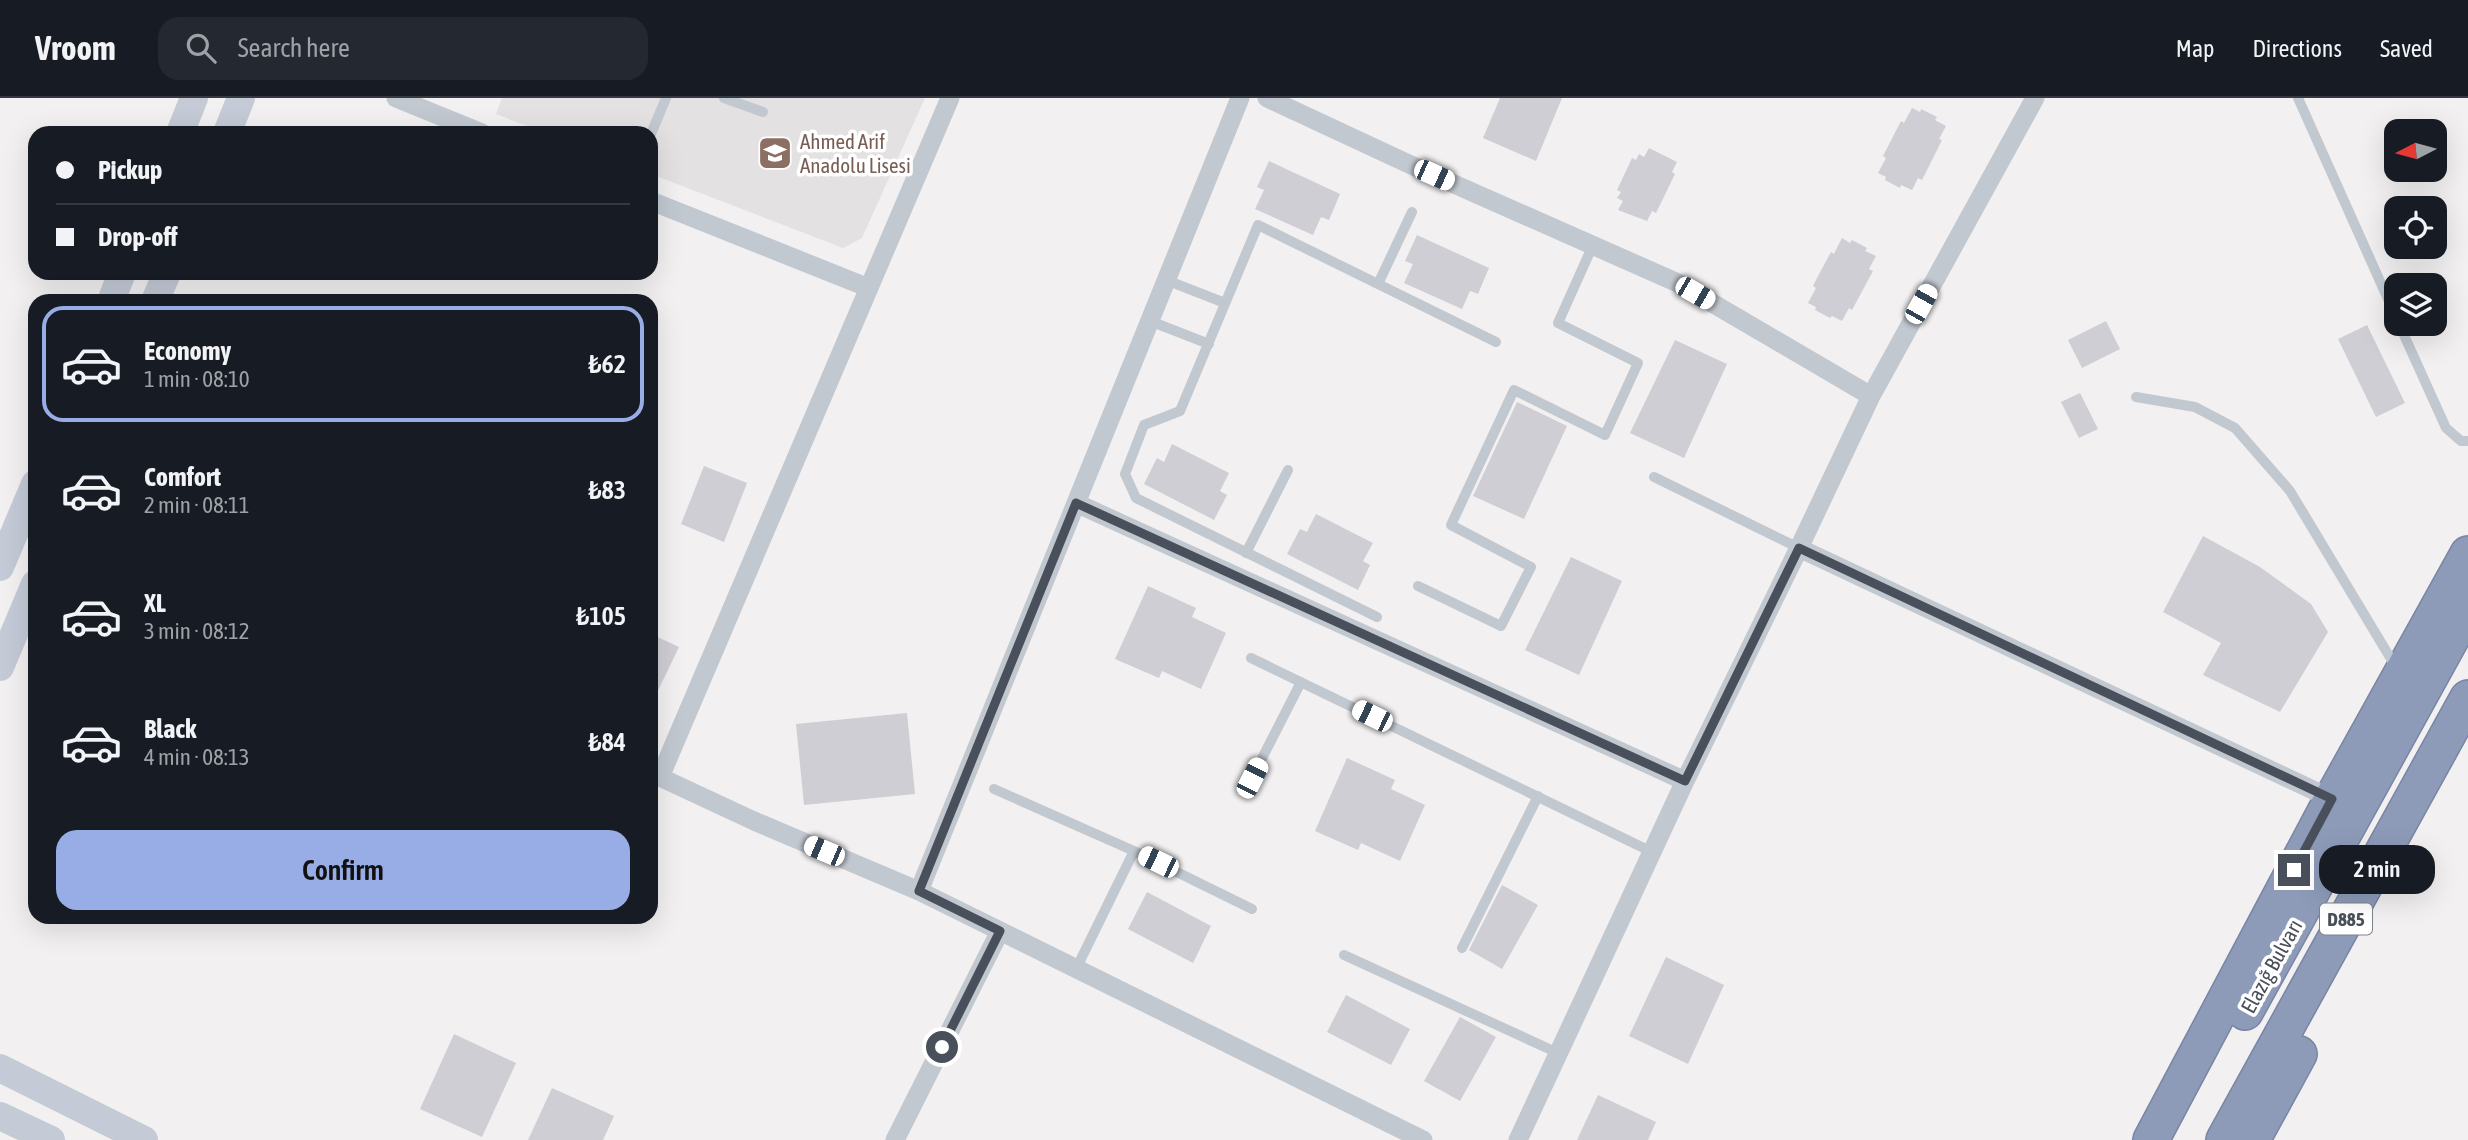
<!DOCTYPE html>
<meta charset="utf-8">
<style>
body{margin:0;font-family:"Asap Condensed",sans-serif;background:#242831;color:#f1f3f6;height:100vh;display:flex;flex-direction:column;font-size:26px;white-space:nowrap}
*{box-sizing:border-box;margin:0}
p{font-size:23px;color:#9ea1a6}
.icon{flex:none;width:38px;height:38px;fill:none;stroke:currentColor;stroke-width:2;stroke-linecap:round;stroke-linejoin:round}
.map{position:relative;flex:1;overflow:hidden}
.sheet{position:absolute;left:28px;top:196px;width:630px;height:630px;display:flex;flex-direction:column;background:#171b24;border-radius:21px;box-shadow:0 7px 28px #0002}
.sheet>*{flex:none}
.hud{position:absolute;left:28px;top:28px;width:630px;height:154px;border-radius:21px;box-shadow:0 7px 28px #0002;display:grid;align-content:center;height:154px;padding:0 28px;background:#171b24}
.needle{width:46px;rotate:264deg}
.tools{position:absolute;left:2384px;top:21px;display:grid;gap:14px}
.tools a{display:grid;place-items:center;width:63px;height:63px;border-radius:14px;background:#171b24;box-shadow:0 7px 28px #0002;font-size:35px}
.end{position:absolute;width:32px;height:32px;margin:-16px;border:9px solid #4a505b;background:#fff;box-shadow:0 0 0 4px #fff}
.from{border-radius:50%}
.bubble{position:absolute;height:49px;border-radius:21px;background:#171b24;box-shadow:0 7px 28px #0002;font-size:23px;font-weight:600;line-height:49px;text-align:center}
.car{position:absolute;width:21px;height:42px;margin:-21px -10px;border-radius:9px;box-shadow:0 0 5px 2px #0007;background:linear-gradient(#fff 24%,#345 0 40%,#fff 0 76%,#345 0 86%,#fff 0)}
.hud b{display:flex;align-items:center;gap:24px;height:66px;font-size:26px}
.hud b+b{border-top:2px solid #363941}
.hud i{width:18px;height:18px;background:#f1f3f6}
ul{padding:12px 0 0;list-style:none}
li{display:flex;align-items:center;gap:21px;height:116px;margin:0 14px 10px;padding:0 14px;border:4px solid transparent;border-radius:21px}
li div{flex:1}
li b{display:block;font-size:26px}
li em{font-style:normal;font-weight:600}
li.active{border-color:#98ade5}
li>.icon{width:63px;height:63px;stroke-width:1.5}
.button{display:flex;gap:14px;margin-top:auto;padding:14px 28px}
.button a{flex:1;height:80px;border-radius:21px;background:#98ade5;color:#111;font-size:28px;font-weight:600;line-height:80px;text-align:center}
header{display:flex;align-items:center;gap:42px;box-sizing:border-box;height:98px;padding:0 35px;background:#171b24;border-bottom:2px solid #363941}
header strong{font-size:33px}
nav{display:flex;gap:38px;margin-inline-start:auto;font-size:24px}
.search{width:490px;height:63px;background:#242831;display:flex;align-items:center;gap:18px;box-sizing:border-box;padding:0 24px;border-radius:21px;color:#9ea1a6;font-size:26px}
.map>svg:first-child{display:block}
.education{fill:#e3e1e1}
.building{fill:#ceced4}
.lines{fill:none;stroke-linecap:round;stroke-linejoin:round}
.highway-casing{stroke:#7886a5;stroke-width:38}
.lane{stroke:#c2c8d0;stroke-width:10}
.street{stroke:#c2c8d0;stroke-width:19}
.secondary{stroke:#c4cad6;stroke-width:28}
.highway{stroke:#8d9bb9;stroke-width:35}
.route{stroke:#4a505b;stroke-width:9}
.labels{text-anchor:middle;dominant-baseline:central;stroke-width:7;stroke-linejoin:round;paint-order:stroke}
.shield{fill:#fff;stroke:#80848c;stroke-width:2}
.shield-label{font-size:19px;font-weight:bold;fill:#4a505b}
.education-label{font-size:21px;fill:#785e54;stroke:#fff;text-anchor:start}
.street-label{font-size:21px;fill:#4a505b;stroke:#fff}
</style>
<header>
<strong>Vroom</strong>
<div class="search"><svg class="icon" aria-label="search" viewBox="0 0 24 24"><circle cx="10" cy="10" r="6"/><path d="M15 15l6 6"/></svg>Search here</div>
<nav><a>Map</a><a>Directions</a><a>Saved</a></nav>
</header>
<div class="map">
<svg width="2468" height="1042" viewBox="0 0 2468 1042">
<rect width="100%" height="100%" fill="#f2f0f0"/>
<path class="education" d="M502,0H925L862,140L843,150L651,76V35H545L496,16Z"/>
<path class="building" d="M1500,0H1562L1536,63L1483,40Z
M1912,10L1920,14L1921,11L1937,19L1935,22L1946,28L1939,41L1942,42L1922,82L1918,80L1912,92L1901,87L1900,90L1885,82L1886,79L1878,75L1886,60L1883,58L1901,23L1904,25Z
M1649,50L1677,64L1672,74L1675,76L1656,115L1652,113L1647,123L1618,112L1623,103L1617,100L1621,94L1617,92L1632,60L1636,62L1639,56L1644,59Z
M1269,63L1340,96L1329,122L1321,119L1313,137L1255,111L1264,92L1257,89Z
M1417,137L1489,170L1478,196L1470,193L1462,211L1404,185L1413,166L1405,163Z
M1842,140L1850,145L1852,142L1867,150L1865,153L1876,158L1869,171L1873,173L1852,212L1849,210L1842,223L1832,218L1830,220L1815,212L1816,209L1808,205L1816,190L1813,188L1818,178L1831,154L1834,156Z
M2106,223L2120,251L2082,270L2068,242Z
M2367,227L2405,305L2376,319L2338,241Z
M1675,242L1727,266L1684,360L1630,335Z
M2080,295L2098,331L2079,340L2061,304Z
M1517,304L1567,328L1524,421L1473,398Z
M1172,346L1229,375L1220,393L1227,397L1214,422L1144,386L1157,360L1164,364Z
M704,368L747,385L724,444L681,426Z
M1316,416L1373,445L1363,463L1370,467L1358,492L1287,456L1300,431L1307,434Z
M2203,438L2260,469L2311,506L2328,534L2280,614L2203,577L2221,545L2163,514Z
M1571,459L1622,483L1579,577L1525,552Z
M1148,488L1196,510L1192,519L1226,535L1201,591L1162,573L1159,580L1115,561Z
M651,536L679,549L651,607Z
M907,615L915,696L804,707L796,626Z
M1347,660L1395,682L1391,691L1425,707L1400,763L1361,745L1358,752L1315,733Z
M1502,787L1538,807L1502,871L1469,852Z
M1147,794L1211,828L1193,865L1128,831Z
M1666,859L1724,887L1688,966L1629,938Z
M1346,897L1410,931L1391,967L1327,934Z
M1460,919L1496,939L1460,1003L1424,983Z
M454,936L516,965L482,1039L420,1011Z
M552,990L614,1018L603,1042H528Z
M1598,997L1656,1024L1648,1042H1577Z"/>
<g class="lines">
<g class="highway-casing">
<path id="highway" d="M2245,914L2468,510
M2151,1042L2332,701L2468,456
M2224,1042L2468,600
M2252,1042L2299,956"/>
</g>
<path class="lane" d="M724,0L763,14
M2298,0L2396,219
M651,36L666,0
M1166,182L1225,205
M1378,186L1412,114
M1150,223L1209,246
M2399,226L2446,330L2461,343H2468
M2136,299L2195,309L2235,330L2290,393L2397,571
M1654,379L1799,450
M1246,455L1288,372
M1418,488L1501,528L1531,469L1451,427L1514,292L1605,337L1638,265L1558,225L1593,147
M1377,519L1136,400L1125,376L1144,327L1180,313L1258,127L1496,244
M1251,560L1652,754
M1252,680L1301,584
M994,691L1134,753L1252,811
M1462,850L1538,698
M1344,857L1558,955
M1076,871L1134,753"/>
<path class="street" d="M396,0L482,35
M1267,0L1411,67L1678,185L1871,298
M651,103L869,190
M1076,405L1685,683
M1799,450L2332,701
M651,675L754,723L919,793L1423,1042
M660,679L950,0
M919,793L1240,0
M895,1042L1000,833
M1518,1042L1685,683L1799,450L1871,298L2035,0"/>
<path class="secondary" d="M180,35L194,0
M227,35L241,0
M111,203L122,175
M155,203L167,175
M0,469L35,386
M0,569L35,486
M0,970L144,1042
M0,1018L51,1042"/>
<use href="#highway" class="highway"/>
</g>
<g class="lines">
<path class="route" d="M942,949L1000,833L919,793L1076,405L1685,683L1799,450L2332,701L2294,772"/>
</g>
<defs>
<g id="school-square" transform="scale(1.75)"><rect x="-9" y="-9" width="18" height="18" rx="4" fill="#8d6e63" stroke="#fff"/><path d="M0-5L7-2L0 1L-7-2ZM-4 1L0 2.5L4 1V4Q0 6-4 4Z" fill="#fff"/></g>
</defs>
<g fill-rule="evenodd">
<use href="#school-square" x="775" y="55"/>
</g>
<g class="labels">
<rect class="shield" x="2320" y="805.5" width="52" height="31" rx="5"/>
<g class="shield-label">
<text x="2346" y="821">D885</text>
</g>
<g class="education-label">
<text x="800" y="43">Ahmed Arif<tspan x="800" dy="24">Anadolu Lisesi</tspan></text>
</g>
<g class="street-label">
<text transform="translate(2271 868) rotate(-61)">Elazığ Bulvarı</text>
</g>
</g>
</svg>
<div class="tools">
<a><svg class="needle" viewBox="-14 -14 28 28"><path d="M0-13l5 13h-10z" fill="#e53935"/><path d="M0 13l5-13h-10z" fill="#9ea1a6"/></svg></a>
<a><svg class="icon" aria-label="locate" viewBox="0 0 24 24"><circle cx="12" cy="12" r="6"/><path d="M12 2v4M12 18v4M2 12h4M18 12h4"/></svg></a>
<a><svg class="icon" aria-label="layers" viewBox="0 0 24 24"><path d="M12 4l9 5-9 5-9-5zM3 14l9 5 9-5"/></svg></a>
</div>
<i class="end from" style="left:942px;top:949px"></i>
<i class="end" style="left:2294px;top:772px"></i>
<div class="bubble" style="left:2319px;top:747px;width:116px">2 min</div>
<i class="car" style="left:1434px;top:77px;rotate:114deg"></i>
<i class="car" style="left:1695px;top:195px;rotate:120deg"></i>
<i class="car" style="left:1921px;top:206px;rotate:29deg"></i>
<i class="car" style="left:1372px;top:618px;rotate:296deg"></i>
<i class="car" style="left:1252px;top:680px;rotate:27deg"></i>
<i class="car" style="left:824px;top:753px;rotate:293deg"></i>
<i class="car" style="left:1158px;top:764px;rotate:296deg"></i>
<div class="hud">
<b><i class="from"></i>Pickup</b>
<b><i></i>Drop-off</b>
</div>
<section class="sheet">
<ul>
<li class="active"><svg class="icon" aria-label="car" viewBox="0 0 24 24"><path d="M5 17H2v-5l4-1 3-4h7l3 4 3 1v5h-3M9 17h6M6 11h13"/><circle cx="7" cy="17" r="2"/><circle cx="17" cy="17" r="2"/></svg><div><b>Economy</b><p>1 min · 08:10</p></div><em>₺62</em></li>
<li><svg class="icon" aria-label="car" viewBox="0 0 24 24"><path d="M5 17H2v-5l4-1 3-4h7l3 4 3 1v5h-3M9 17h6M6 11h13"/><circle cx="7" cy="17" r="2"/><circle cx="17" cy="17" r="2"/></svg><div><b>Comfort</b><p>2 min · 08:11</p></div><em>₺83</em></li>
<li><svg class="icon" aria-label="car" viewBox="0 0 24 24"><path d="M5 17H2v-5l4-1 3-4h7l3 4 3 1v5h-3M9 17h6M6 11h13"/><circle cx="7" cy="17" r="2"/><circle cx="17" cy="17" r="2"/></svg><div><b>XL</b><p>3 min · 08:12</p></div><em>₺105</em></li>
<li><svg class="icon" aria-label="car" viewBox="0 0 24 24"><path d="M5 17H2v-5l4-1 3-4h7l3 4 3 1v5h-3M9 17h6M6 11h13"/><circle cx="7" cy="17" r="2"/><circle cx="17" cy="17" r="2"/></svg><div><b>Black</b><p>4 min · 08:13</p></div><em>₺84</em></li>
</ul>
<div class="button"><a>Confirm</a></div>
</section>
</div>
